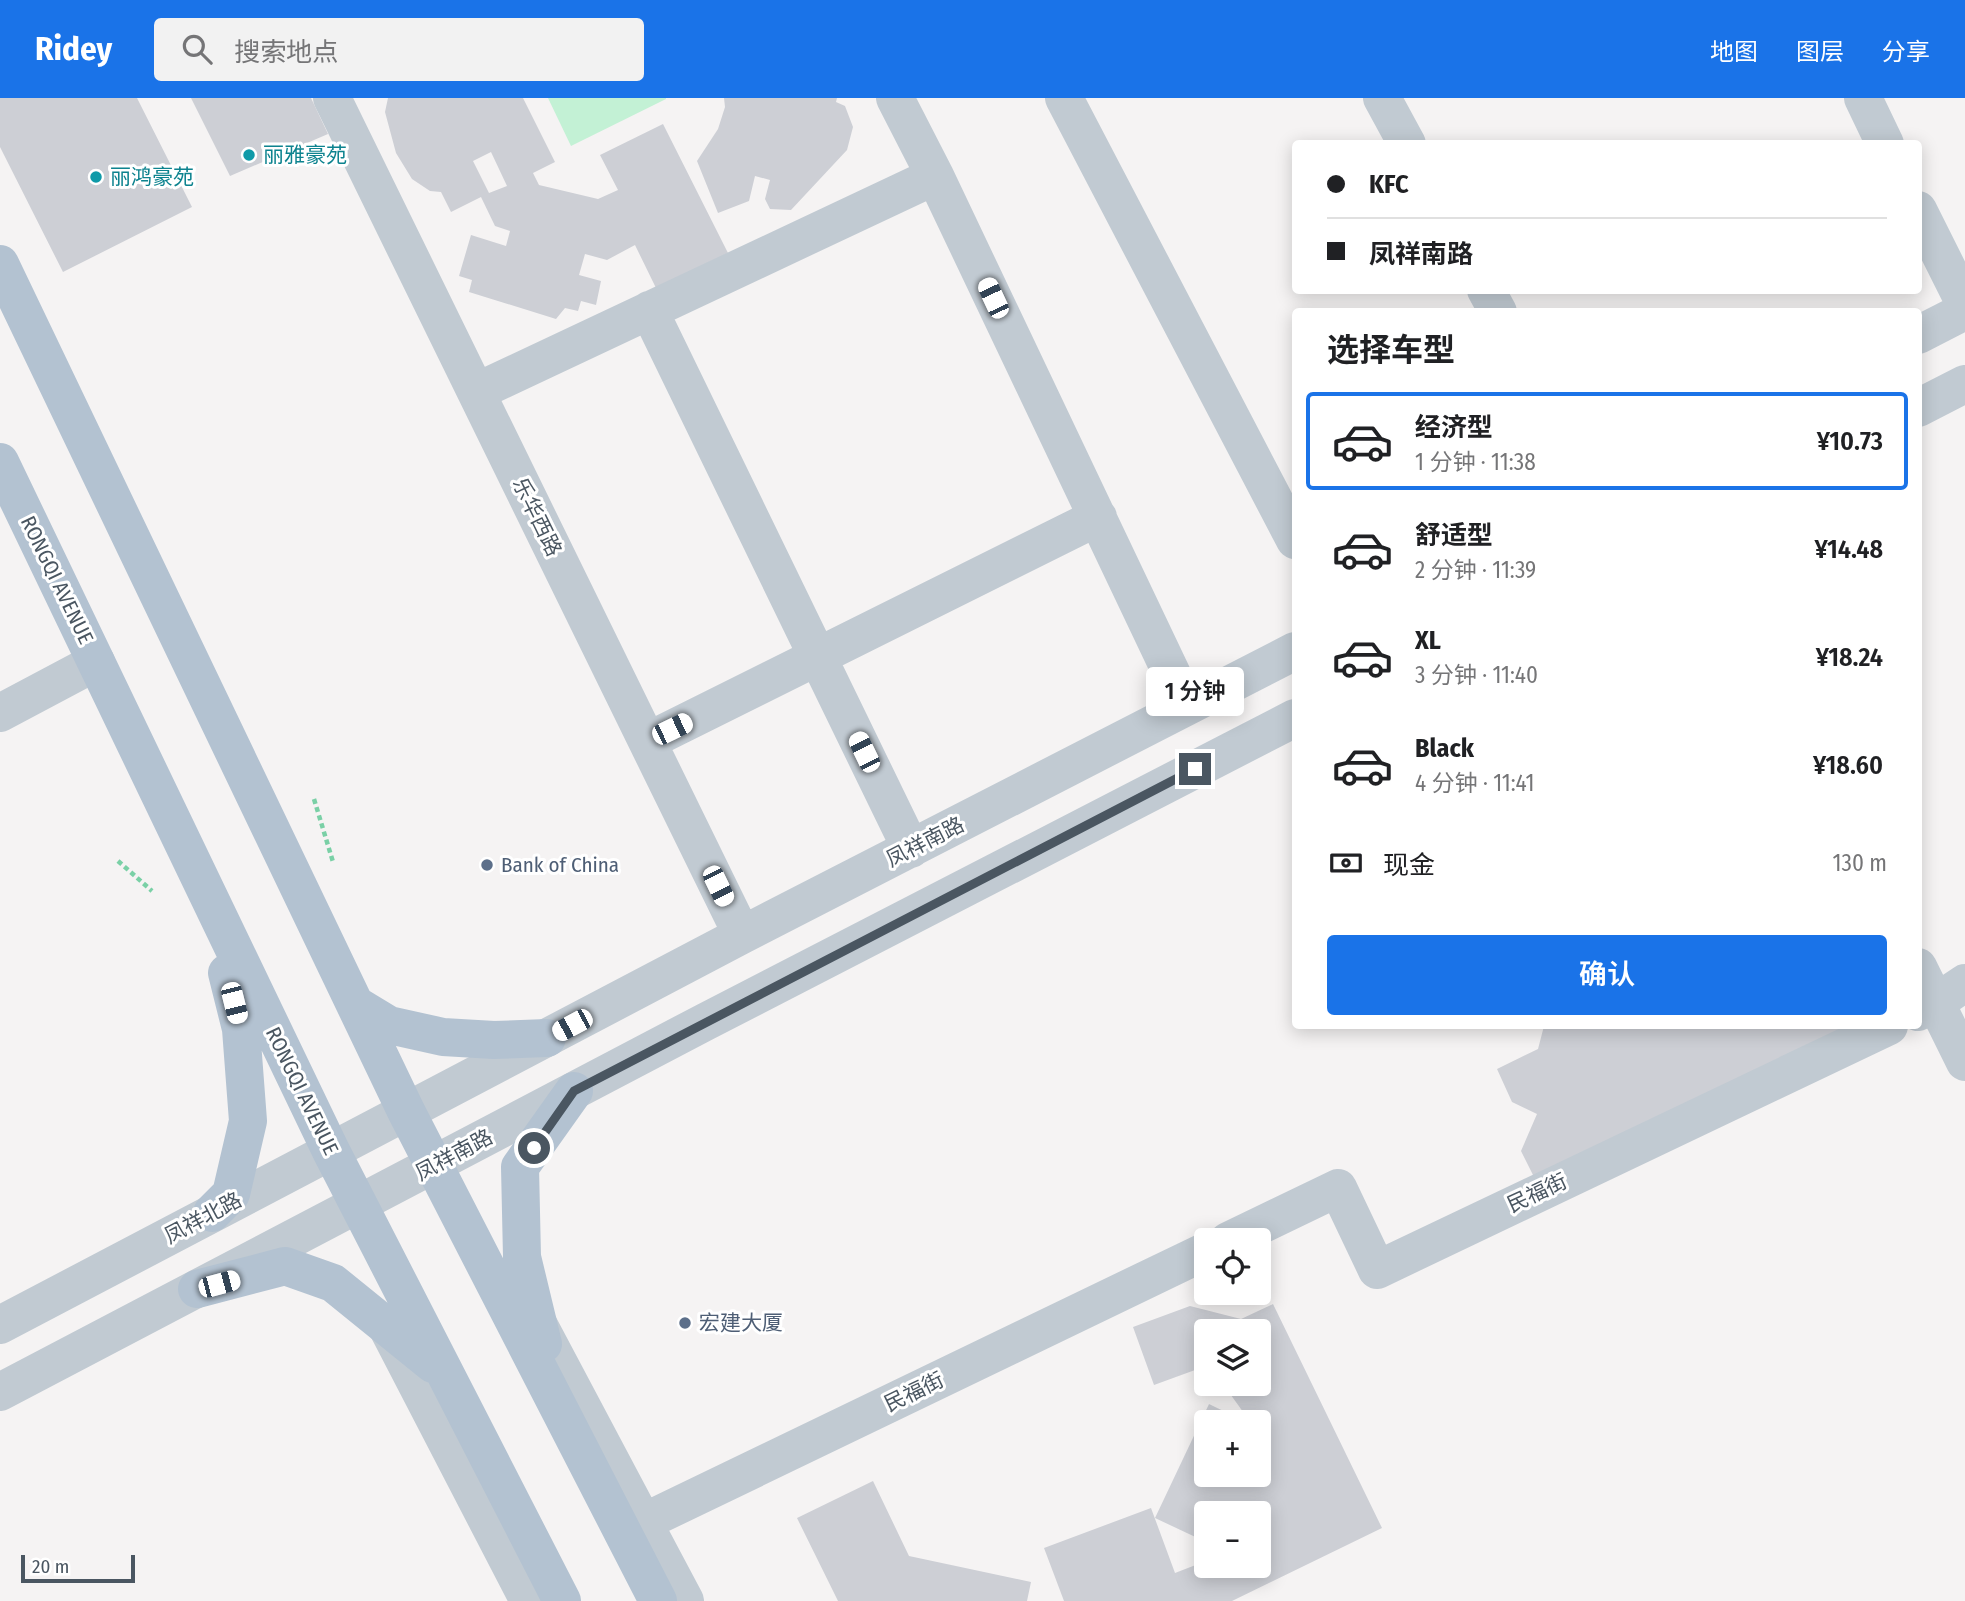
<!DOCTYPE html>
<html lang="zh">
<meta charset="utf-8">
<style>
body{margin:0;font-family:"Fira Sans Condensed","Noto Sans SC",sans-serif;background:#f2f2f2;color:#202124;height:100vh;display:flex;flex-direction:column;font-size:26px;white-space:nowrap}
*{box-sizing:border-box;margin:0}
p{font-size:23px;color:#757577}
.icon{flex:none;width:38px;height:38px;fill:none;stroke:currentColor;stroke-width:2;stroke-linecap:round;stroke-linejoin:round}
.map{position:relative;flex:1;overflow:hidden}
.drawer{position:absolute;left:1292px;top:210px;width:630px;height:721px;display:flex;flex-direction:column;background:#fff;border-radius:7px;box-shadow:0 4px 18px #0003}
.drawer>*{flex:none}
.guide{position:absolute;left:1292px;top:42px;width:630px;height:154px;border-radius:7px;box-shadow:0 4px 18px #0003;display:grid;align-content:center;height:154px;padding:0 35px;background:#fff}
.fabs{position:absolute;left:1194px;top:1130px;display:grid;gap:14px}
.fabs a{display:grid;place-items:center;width:77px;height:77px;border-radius:7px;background:#fff;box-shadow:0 4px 18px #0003;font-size:35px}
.scale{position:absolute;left:21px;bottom:18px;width:114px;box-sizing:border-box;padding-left:7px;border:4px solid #4a5661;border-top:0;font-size:19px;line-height:24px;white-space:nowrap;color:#4a5661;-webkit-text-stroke:5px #fff;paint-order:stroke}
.end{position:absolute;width:32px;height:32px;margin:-16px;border:9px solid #4a5661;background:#fff;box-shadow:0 0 0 4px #fff}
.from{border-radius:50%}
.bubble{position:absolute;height:49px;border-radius:7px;background:#fff;box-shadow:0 4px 18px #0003;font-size:23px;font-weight:600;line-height:49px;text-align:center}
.car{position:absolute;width:21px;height:42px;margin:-21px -10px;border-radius:9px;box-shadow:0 0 5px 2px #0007;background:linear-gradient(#fff 24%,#345 0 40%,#fff 0 76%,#345 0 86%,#fff 0)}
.guide b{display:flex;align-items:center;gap:24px;height:66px;font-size:26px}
.guide b+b{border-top:2px solid #e0e0e0}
.guide i{width:18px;height:18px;background:#202124}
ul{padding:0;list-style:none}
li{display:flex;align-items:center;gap:21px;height:98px;margin:0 14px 10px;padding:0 21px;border:4px solid transparent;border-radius:7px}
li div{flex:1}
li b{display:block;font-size:26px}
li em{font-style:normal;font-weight:600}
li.current{border-color:#1a73e8}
li>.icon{width:63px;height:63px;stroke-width:1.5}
h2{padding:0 35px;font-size:32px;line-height:84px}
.pay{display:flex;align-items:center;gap:18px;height:77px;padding:0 35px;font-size:26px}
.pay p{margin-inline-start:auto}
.action{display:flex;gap:14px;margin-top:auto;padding:14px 35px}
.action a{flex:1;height:80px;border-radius:7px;background:#1a73e8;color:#fff;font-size:28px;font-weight:600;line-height:80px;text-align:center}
header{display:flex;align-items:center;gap:42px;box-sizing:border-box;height:98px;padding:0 35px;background:#1a73e8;color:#fff}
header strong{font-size:33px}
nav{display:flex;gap:38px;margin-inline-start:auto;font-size:24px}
.search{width:490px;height:63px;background:#f2f2f2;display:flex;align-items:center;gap:18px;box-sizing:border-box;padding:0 24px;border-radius:7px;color:#757577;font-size:26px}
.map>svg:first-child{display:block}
.green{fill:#c3f1d5}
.building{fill:#cdcfd5;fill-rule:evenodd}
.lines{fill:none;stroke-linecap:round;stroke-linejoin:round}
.path{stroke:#7ad0a6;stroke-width:4.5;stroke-dasharray:5 3.5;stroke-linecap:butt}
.minor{stroke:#c1cad2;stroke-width:38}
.major{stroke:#b3c2d1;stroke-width:38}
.route{stroke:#4a5661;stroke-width:9}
.culture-dot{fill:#0f9aa8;stroke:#fff;stroke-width:2.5}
.service-dot{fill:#5c6f8a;stroke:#fff;stroke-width:2.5}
.labels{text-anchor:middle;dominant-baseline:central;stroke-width:6;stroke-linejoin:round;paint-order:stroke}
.culture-label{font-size:21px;fill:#0d838f;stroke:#fff;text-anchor:start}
.street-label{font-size:21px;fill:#4a5661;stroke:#fff}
.service-label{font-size:21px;fill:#4e5e75;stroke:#fff;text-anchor:start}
</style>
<header>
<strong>Ridey</strong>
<div class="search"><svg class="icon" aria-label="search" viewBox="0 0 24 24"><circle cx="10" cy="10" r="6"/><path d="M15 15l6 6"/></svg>搜索地点</div>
<nav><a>地图</a><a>图层</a><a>分享</a></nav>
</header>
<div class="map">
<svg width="1965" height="1503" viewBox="0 0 1965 1503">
<rect width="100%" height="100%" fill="#f5f3f3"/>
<path class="green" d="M548,0H666V1L571,48Z"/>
<path class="building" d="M0,0H137L192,109L63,174L0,49Z
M191,0H311L328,36L230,78Z
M388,0H523L555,64L533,75L539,87L598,101L618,92L600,57L663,26L728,155L656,190L635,147L607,162L585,156L579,177L601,183L596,207L581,203L578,213L565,210L556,221L469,194L472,182L459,178L471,137L506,148L510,133L495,128L481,99L451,114L441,94L430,93L412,81L396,55L385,14ZM491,54L507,88L489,95L473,63Z
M724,0H837L836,4L845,8L853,29L847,52L791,112L770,111L765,101L770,82L755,78L749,103L718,115L697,63L718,31L725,9Z
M1544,928H1859L1539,1089L1521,1053L1537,1016L1512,1004L1497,971L1538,951Z
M1273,1206L1382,1430L1232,1503H1064L1044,1450L1151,1410L1175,1475L1206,1463V1468H1258V1416H1206V1444L1155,1420L1209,1306L1248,1325H1206V1377H1258V1325H1251L1223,1286H1258V1234H1206V1268L1154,1287L1133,1229L1190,1208L1241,1221Z
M873,1383L909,1458L1031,1484L1027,1503H838L797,1420Z"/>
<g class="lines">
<path class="path" d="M314,701L333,764
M118,763L152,793"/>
<path class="minor" d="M332,0L742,837
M1064,0L1295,442
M1382,0L1407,46
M1863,0L1885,46
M935,78L1187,608
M1918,112L1965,206
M1486,192L1498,214
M649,212L911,751
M1918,237L1965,213
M476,294L935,78L895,0
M1918,310L1965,286
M0,615L96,564
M648,643L1098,419
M1918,869L1965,964
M1918,914L1935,905L1965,885
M1228,1143L1338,1090L1377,1172L1889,928
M537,1224L685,1503
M0,1227L742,837L1295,553
M386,1227L529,1503
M0,1294L705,924L1295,620
M623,1434L1206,1153"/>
<path class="major" d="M0,166L406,1013L658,1503
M0,364L331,1053L562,1503
M356,907L389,927L443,939L494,942L547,940
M212,1115L231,1096L248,1023L241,931L227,875
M197,1191L285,1168L333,1185L433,1266
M543,1246L522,1159L520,1069L574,993"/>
</g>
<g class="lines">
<path class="route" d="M534,1050L574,993L1195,671"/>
</g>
<g class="culture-dot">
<circle cx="249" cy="57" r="7"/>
<circle cx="96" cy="79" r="7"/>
</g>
<g class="service-dot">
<circle cx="487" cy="767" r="7"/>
<circle cx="685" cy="1225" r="7"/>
</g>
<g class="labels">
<g class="culture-label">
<text x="263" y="57">丽雅豪苑</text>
<text x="110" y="79">丽鸿豪苑</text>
</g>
<g class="street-label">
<text transform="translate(537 419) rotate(64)">乐华西路</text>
<text transform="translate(57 482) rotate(64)">RONGQI AVENUE</text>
<text transform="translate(925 744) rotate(-27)">凤祥南路</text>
<text transform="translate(302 993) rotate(64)">RONGQI AVENUE</text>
<text transform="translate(454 1057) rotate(-28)">凤祥南路</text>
<text transform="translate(1537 1095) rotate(-25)">民福街</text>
<text transform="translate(203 1120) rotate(-28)">凤祥北路</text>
<text transform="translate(914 1294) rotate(-26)">民福街</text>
</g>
<g class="service-label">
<text x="501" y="767">Bank of China</text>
<text x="699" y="1225">宏建大厦</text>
</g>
</g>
</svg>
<div class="fabs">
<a><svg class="icon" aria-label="locate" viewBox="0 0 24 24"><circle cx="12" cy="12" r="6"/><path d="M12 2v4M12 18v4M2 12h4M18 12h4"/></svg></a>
<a><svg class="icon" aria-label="layers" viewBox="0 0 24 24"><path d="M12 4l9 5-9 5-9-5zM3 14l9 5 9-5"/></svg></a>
<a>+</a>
<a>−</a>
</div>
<div class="scale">20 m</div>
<i class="end from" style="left:534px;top:1050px"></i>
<i class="end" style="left:1195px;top:671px"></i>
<div class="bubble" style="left:1146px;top:569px;width:98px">1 分钟</div>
<i class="car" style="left:993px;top:200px;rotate:335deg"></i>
<i class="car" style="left:672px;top:631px;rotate:64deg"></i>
<i class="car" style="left:864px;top:654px;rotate:334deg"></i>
<i class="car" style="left:718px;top:788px;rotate:154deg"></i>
<i class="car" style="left:234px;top:905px;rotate:166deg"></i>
<i class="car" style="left:572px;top:927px;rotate:242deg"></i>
<i class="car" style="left:219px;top:1186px;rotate:75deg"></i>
<div class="guide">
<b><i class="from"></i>KFC</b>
<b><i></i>凤祥南路</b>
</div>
<section class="drawer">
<h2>选择车型</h2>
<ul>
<li class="current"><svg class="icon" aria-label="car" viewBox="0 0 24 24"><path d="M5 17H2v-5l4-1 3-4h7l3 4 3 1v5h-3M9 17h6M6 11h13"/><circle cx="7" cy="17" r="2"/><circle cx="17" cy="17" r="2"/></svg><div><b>经济型</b><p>1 分钟 · 11:38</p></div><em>¥10.73</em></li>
<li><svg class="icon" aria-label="car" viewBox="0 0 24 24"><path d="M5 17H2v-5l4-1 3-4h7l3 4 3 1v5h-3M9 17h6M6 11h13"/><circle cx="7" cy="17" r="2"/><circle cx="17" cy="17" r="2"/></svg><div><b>舒适型</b><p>2 分钟 · 11:39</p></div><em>¥14.48</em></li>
<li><svg class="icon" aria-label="car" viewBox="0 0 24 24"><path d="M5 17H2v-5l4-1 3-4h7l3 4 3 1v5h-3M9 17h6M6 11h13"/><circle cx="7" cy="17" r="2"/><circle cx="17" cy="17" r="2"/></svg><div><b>XL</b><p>3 分钟 · 11:40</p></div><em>¥18.24</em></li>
<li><svg class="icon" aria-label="car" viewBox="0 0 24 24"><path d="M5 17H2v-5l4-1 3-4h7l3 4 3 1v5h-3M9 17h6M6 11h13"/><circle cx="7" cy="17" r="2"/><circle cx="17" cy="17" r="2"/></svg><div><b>Black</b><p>4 分钟 · 11:41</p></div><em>¥18.60</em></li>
</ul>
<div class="pay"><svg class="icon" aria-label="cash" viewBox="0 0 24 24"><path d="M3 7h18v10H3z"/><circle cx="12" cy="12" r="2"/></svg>现金<p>130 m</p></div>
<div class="action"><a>确认</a></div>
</section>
</div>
